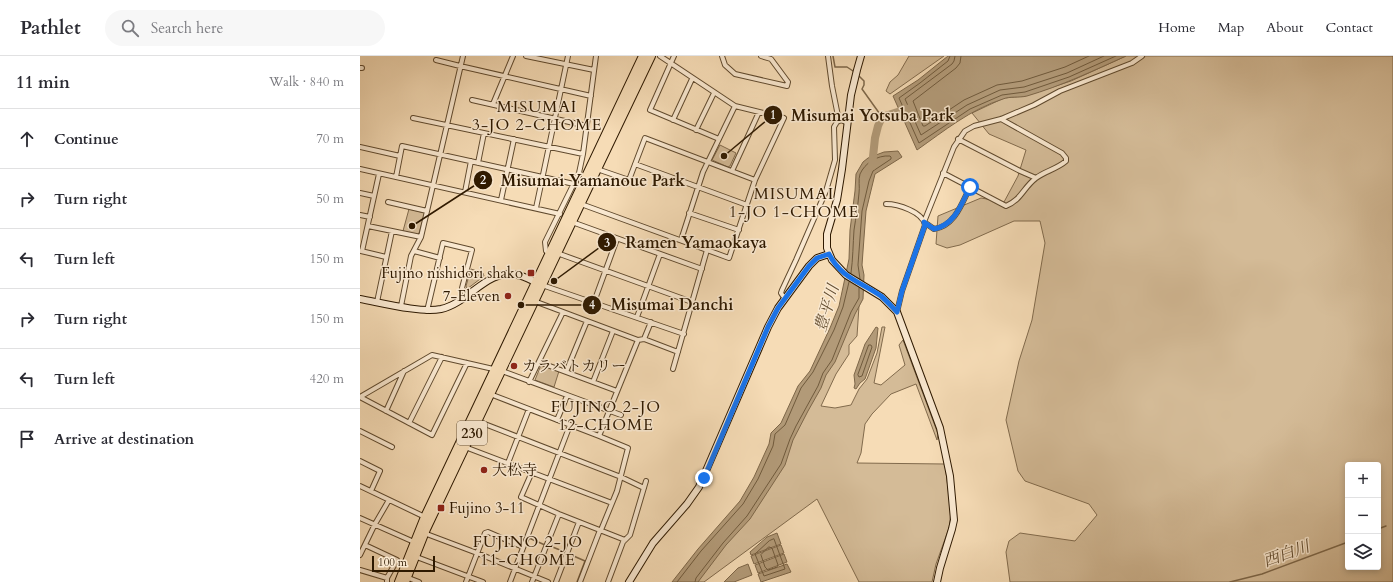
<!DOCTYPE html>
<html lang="en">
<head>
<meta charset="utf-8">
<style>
  :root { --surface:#fff; --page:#f7f7f7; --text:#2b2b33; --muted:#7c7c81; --line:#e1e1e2 }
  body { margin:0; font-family:Cardo,"Noto Serif JP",serif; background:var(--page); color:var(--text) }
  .controls { position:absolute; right:12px; bottom:12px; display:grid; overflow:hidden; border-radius:4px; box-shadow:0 2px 6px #0003 }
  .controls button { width:36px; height:36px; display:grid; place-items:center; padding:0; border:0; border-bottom:1px solid var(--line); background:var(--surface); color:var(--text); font:20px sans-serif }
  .scale { position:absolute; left:12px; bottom:10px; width:63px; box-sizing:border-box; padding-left:4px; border:2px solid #2e1900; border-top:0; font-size:11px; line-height:14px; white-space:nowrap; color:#2e1900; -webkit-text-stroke:3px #f9e8d0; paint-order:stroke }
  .stop { position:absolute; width:12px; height:12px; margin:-9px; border:3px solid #1a73e8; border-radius:50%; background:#fff }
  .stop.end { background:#1a73e8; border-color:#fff; box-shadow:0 1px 4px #0008 }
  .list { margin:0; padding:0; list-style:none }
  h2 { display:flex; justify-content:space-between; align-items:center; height:52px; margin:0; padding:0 16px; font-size:17px }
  h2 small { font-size:13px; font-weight:400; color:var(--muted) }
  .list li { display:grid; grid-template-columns:26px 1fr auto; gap:12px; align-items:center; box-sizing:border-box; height:60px; padding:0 16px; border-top:1px solid var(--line) }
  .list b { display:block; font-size:15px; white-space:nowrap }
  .list em { font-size:13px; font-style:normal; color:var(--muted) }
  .icon { flex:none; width:22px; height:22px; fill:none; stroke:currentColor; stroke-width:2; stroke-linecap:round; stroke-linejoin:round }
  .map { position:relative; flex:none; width:1033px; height:526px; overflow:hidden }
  header { display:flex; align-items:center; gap:24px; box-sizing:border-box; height:56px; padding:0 20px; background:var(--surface); border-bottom:1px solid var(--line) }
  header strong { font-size:19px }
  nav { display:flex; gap:22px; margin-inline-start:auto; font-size:14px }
  .search { width:280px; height:36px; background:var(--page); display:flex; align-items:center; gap:10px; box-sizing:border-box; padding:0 14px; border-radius:22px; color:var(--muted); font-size:15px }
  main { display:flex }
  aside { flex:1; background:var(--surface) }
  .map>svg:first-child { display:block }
  .green { fill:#d4bb97; stroke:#816a4c; fill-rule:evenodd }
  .water { fill:#b29a78; stroke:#7d6648 }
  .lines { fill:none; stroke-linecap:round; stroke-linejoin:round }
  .shore { stroke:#705a3c; stroke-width:1 }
  .stream { stroke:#7d6648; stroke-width:1.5 }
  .river { stroke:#b29a78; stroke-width:8 }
  .street-casing { stroke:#604a2e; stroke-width:6 }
  .secondary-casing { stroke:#2e1900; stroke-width:8 }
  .highway-casing { stroke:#2e1900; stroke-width:10 }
  .street { stroke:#f9e8d0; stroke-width:4 }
  .secondary { stroke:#f9e8d0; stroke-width:6 }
  .highway { stroke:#f6dcb6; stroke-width:8 }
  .route { stroke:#1a73e8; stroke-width:5 }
  .poi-dot { fill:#8f2418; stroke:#f9e8d0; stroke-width:1.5 }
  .labels { text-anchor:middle; stroke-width:3; stroke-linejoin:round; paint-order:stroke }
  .shield { fill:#f9e8d0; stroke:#6b573e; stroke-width:1 }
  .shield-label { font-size:14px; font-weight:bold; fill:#2e1900 }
  .poi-label { font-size:15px; fill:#2e1900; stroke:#f9e8d0; text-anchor:start }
  .neighbourhood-label { font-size:16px; letter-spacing:1px; fill:#2e1900; stroke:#f9e8d0 }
  .water-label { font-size:16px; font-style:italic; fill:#634d30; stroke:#f9e8d0 }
  .leader { fill:none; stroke:#2e1900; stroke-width:1.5 }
  .callout-dot { fill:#2e1900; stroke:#f9e8d0; stroke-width:1.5 }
  .mark-label { font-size:12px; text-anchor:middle; font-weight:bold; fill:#fff }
  .callout-label { font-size:16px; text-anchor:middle; font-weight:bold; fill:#2e1900; stroke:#f9e8d0; stroke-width:3; stroke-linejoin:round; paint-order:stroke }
</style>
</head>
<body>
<header>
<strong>Pathlet</strong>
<div class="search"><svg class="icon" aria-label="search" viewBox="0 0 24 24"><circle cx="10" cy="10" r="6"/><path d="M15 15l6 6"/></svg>Search here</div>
<nav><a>Home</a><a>Map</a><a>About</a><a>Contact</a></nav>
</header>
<main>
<aside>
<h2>11 min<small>Walk · 840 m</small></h2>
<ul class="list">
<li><svg class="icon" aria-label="ahead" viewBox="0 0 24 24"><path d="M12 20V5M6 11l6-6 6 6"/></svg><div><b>Continue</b></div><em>70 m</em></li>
<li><svg class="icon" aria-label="right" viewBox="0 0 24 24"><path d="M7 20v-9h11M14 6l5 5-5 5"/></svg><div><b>Turn right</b></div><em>50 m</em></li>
<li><svg class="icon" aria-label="left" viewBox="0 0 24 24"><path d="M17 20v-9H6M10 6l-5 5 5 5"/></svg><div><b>Turn left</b></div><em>150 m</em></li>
<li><svg class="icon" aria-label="right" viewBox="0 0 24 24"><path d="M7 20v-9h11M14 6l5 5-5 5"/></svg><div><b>Turn right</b></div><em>150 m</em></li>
<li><svg class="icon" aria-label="left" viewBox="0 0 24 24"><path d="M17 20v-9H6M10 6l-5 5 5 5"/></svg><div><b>Turn left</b></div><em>420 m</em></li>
<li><svg class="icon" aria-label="arrive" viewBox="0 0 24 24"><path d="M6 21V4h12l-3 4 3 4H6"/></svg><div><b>Arrive at destination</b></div></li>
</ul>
</aside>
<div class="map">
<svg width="1033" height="526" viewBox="0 0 1033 526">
  <rect width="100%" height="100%" fill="#f6dcb6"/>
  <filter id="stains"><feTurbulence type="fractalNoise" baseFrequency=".005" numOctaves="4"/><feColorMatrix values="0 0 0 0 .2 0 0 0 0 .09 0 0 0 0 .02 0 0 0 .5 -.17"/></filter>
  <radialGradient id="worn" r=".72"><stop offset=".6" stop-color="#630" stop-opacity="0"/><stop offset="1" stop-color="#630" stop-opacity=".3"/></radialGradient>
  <path class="green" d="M549 0H584L530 38 526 35 530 26 538 19Z
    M766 0H1033V526H650L646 496 649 485 660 477 715 485 737 459 729 448 665 425 658 415 646 364 659 305 672 264 685 187 680 165H654L600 189 587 192 576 188 578 160 621 142 644 146 658 120 666 94 629 78 612 57 644 42 665 40 711 25ZM988 409H1018V511H988Z
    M360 89 376 97 370 110 368 111 352 104Z
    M49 153 65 157 59 177 58 179 43 175Z
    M111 213 123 217 124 220 107 233 106 230Z
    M500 235 497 280 489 289V298L476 318 461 350 475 352 491 349 499 333 507 323 517 297 522 271H525L514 327 521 329 545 309 539 289 543 284 578 378 577 384 556 328 531 338 512 358 505 368 501 397 497 407 585 408 591 456 589 472 576 508 572 526H499L457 443 344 526H336Z
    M181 309 199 315 194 331 175 324Z"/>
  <path class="water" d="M588 0H766C733 15 701 30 667 40 659 42 650 40 643 43 611 53 584 75 557 94L533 40 558 24Z
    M538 95 542 101 515 118 506 155 502 209 504 219 503 243 495 258 475 306 466 319 461 332 448 355 433 384 425 409 390 463 366 489 338 526H312L338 493 380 445 394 421 409 388 411 377 421 367 438 330 450 315 470 272 479 250 489 203 490 174 495 135 496 118 503 106 508 102 524 96Z
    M516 271 518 272 516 292 505 323 500 327 496 333 494 332 495 328 494 319 505 288Z
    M417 477 421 488 391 499 390 496 407 481Z
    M421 489 424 497 394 508 391 500Z
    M424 498 427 506 398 517 395 509Z
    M388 508 392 519 374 526H364L378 512Z
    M427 508 431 516 401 526 398 518Z"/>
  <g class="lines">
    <path class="shore" d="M590 0 588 5 560 27 539 42 559 87 610 53 642 39 665 36 709 21 756 0
      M595 0 594 5 592 8 545 43 561 79 607 49 640 34 664 31 707 17 744 0
      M601 0 600 7 596 12 553 45 563 70H565L604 44 637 29 662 25 705 11 729 0
      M491 217C493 203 493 188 494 174 496 161 498 149 499 137 500 131 498 124 500 118 505 107 517 99 530 100L531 101V103L513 115 509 125 502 155 498 209 500 223
      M509 289H511L512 291 502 320 499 321 498 319Z
      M414 483 425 513 404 520 395 498 409 485Z
      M409 491 412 492 418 509 417 511 408 514 405 511 401 499Z
      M317 526 341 495 383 448 398 423 413 390 415 378 425 369 441 332 453 316 474 274 483 251 489 226
      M335 526 336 522 363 487 387 460 421 408 430 383 436 370 458 330 463 317 472 304 491 256 499 242V232"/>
    <path class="stream" d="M473 0 475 11H487L493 15
      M499 20 504 25V29L502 33 522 61
      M1018 473 1026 470
      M169 482 185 489
      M190 490 205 496
      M209 498 225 505 217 526
      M870 526 902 518 988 486"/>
    <path class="river" d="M512 110 515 82 518 70 522 61 550 52"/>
    <g class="street-casing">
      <path id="street" d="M166 0 234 14
        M314 0 290 54 359 83
        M362 0 365 9 375 18 427 30 428 26 411 3 401 0
        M468 0 472 30 478 60 481 64 488 67
        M76 4 100 10 231 40
        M0 12H2
        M112 44 227 70
        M133 48 153 0
        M53 62 223 98 219 117 185 186 186 195 190 198
        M313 64 332 23
        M336 74 354 37
        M598 83 660 115 676 122
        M0 91 40 100
        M223 98 236 0
        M118 107 124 77
        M275 108 387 149
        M0 113 200 158
        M237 113 269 124 285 82 395 124
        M372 115 399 56
        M583 117 646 150C662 143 663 132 676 122 685 115 697 113 706 105V102L702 97 641 63
        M36 121 42 90 214 128
        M610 131C602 147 595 170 574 173L564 166 594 91 605 75 614 70 641 63 674 49 700 35 772 7 782 0
        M105 136 111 105
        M0 137 14 140
        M141 144 154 83
        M28 146 67 155
        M221 148 369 202 395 124 424 62 375 50 300 0
        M526 148C538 148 563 156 565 169L542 235 537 256
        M176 152 208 0
        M329 157 379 174
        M0 159 10 161
        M212 166 342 213
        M8 170 61 181
        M321 184 343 116 375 50
        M1 195 26 201
        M2 195 19 118
        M54 195 80 202
        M197 197 332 246
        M182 229 324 278
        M425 243 421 237 422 234 436 204 466 135 475 104 474 71 477 66 481 64
        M17 246 32 175
        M234 246 257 183
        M41 250 51 200 61 181 103 0
        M67 255 83 187 112 194 102 232 107 240
        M277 261 300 198
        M284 283 291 266
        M278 284 284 283 318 296
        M179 306 257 335
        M313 313 347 194
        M206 316 227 265
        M169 326 203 256
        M233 326 253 275
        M130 338 239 380 278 284 174 245
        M0 341 72 299 142 315 261 359
        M0 341 72 379 107 307
        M26 355 44 315
        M197 364 207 340
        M117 365 261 421 284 432
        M49 367 82 301
        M0 375 32 391
        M239 380 268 392 257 435 241 474
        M105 391 252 447
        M0 405 20 415 11 435
        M148 407 169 353
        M172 416 161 441 199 458 265 484
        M0 430 65 461
        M0 462 54 486
        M64 477 117 497 188 526
        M5 489 37 504 27 522V526
        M0 499 15 468 29 444
        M54 500 123 526
        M0 514 27 522
        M46 521 59 526
        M106 526 125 477 128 476 163 491
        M150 526 210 369
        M172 526 199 458
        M196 526 219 466
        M220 526 240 474
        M248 526 263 486 270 479 286 425"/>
    </g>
    <g class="secondary-casing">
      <path id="secondary" d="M501 0 497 14 491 39 482 113 477 144 467 178V192L472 204 486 219 522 241 537 256 580 372 590 420 594 464 592 473 580 512 577 526
        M0 243C22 247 60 257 81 253 109 247 127 212 157 219 165 220 172 225 180 228
        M269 526 293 487 327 448 339 431 408 271 418 252 449 210 457 202 469 198"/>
    </g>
    <g class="highway-casing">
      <path id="highway" d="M39 526 65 461 283 0
        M45 526 66 473 237 113 291 0"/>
    </g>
    <use href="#street" class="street"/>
    <use href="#secondary" class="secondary"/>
    <use href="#highway" class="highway"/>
  </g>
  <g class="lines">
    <path class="route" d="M344 422 408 271 418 252 449 210 457 202 469 198C481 222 501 226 521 240 527 245 532 251 537 256L542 235 565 169 564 166 574 173C595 169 602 147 610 131"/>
  </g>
  <g class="poi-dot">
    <rect x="167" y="213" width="8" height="8" rx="2"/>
    <circle cx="148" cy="240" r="4"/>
    <circle cx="154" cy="310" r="4"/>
    <circle cx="124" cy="414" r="4"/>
    <rect x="77" y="448" width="8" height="8" rx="2"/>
  </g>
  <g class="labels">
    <rect class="shield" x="97" y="365" width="30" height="24" rx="3"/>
    <g class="shield-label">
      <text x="112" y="382">230</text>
    </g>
    <g class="poi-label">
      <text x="163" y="222" text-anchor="end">Fujino nishidori shako</text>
      <text x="140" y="245" text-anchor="end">7-Eleven</text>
      <text x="162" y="315">カラバトカリー</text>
      <text x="132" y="419">大松寺</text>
      <text x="89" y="457">Fujino 3-11</text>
    </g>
    <g class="neighbourhood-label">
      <text x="177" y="56">MISUMAI<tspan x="177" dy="18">3-JO 2-CHOME</tspan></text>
      <text x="434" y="143">MISUMAI<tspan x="434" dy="18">1-JO 1-CHOME</tspan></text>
      <text x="246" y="356">FUJINO 2-JO<tspan x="246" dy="18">12-CHOME</tspan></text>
      <text x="168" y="491">FUJINO 2-JO<tspan x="168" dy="18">11-CHOME</tspan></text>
    </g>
    <g class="water-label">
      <text transform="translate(466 252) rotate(-73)" y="6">豊平川</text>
      <text transform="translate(926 497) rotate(-20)" y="6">西白川</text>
    </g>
  </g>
  <path class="leader" d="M364 100L413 59M52 170L123 124M194 225L247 186M161 249L232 249"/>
  <g class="callout-dot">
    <circle cx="364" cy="100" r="4"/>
    <circle cx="52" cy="170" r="4"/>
    <circle cx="194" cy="225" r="4"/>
    <circle cx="161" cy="249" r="4"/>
    <circle cx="413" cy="59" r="10"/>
    <circle cx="123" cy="124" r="10"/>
    <circle cx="247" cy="186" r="10"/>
    <circle cx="232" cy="249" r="10"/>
  </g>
  <g class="mark-label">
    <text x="413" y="63">1</text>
    <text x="123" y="128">2</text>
    <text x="247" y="191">3</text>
    <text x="232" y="253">4</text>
  </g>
  <g class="callout-label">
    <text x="513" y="65">Misumai Yotsuba Park</text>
    <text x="233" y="130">Misumai Yamanoue Park</text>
    <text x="336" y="192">Ramen Yamaokaya</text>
    <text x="312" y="254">Misumai Danchi</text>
  </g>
  <rect width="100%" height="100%" filter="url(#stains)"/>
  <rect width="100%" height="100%" fill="url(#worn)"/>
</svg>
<div class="controls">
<button>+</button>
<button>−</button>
<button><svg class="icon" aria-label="layers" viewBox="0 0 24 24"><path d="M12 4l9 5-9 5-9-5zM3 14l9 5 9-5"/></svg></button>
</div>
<div class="scale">100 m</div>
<div class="stop" style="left:610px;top:131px"></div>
<div class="stop end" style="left:344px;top:422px"></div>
</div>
</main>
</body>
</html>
